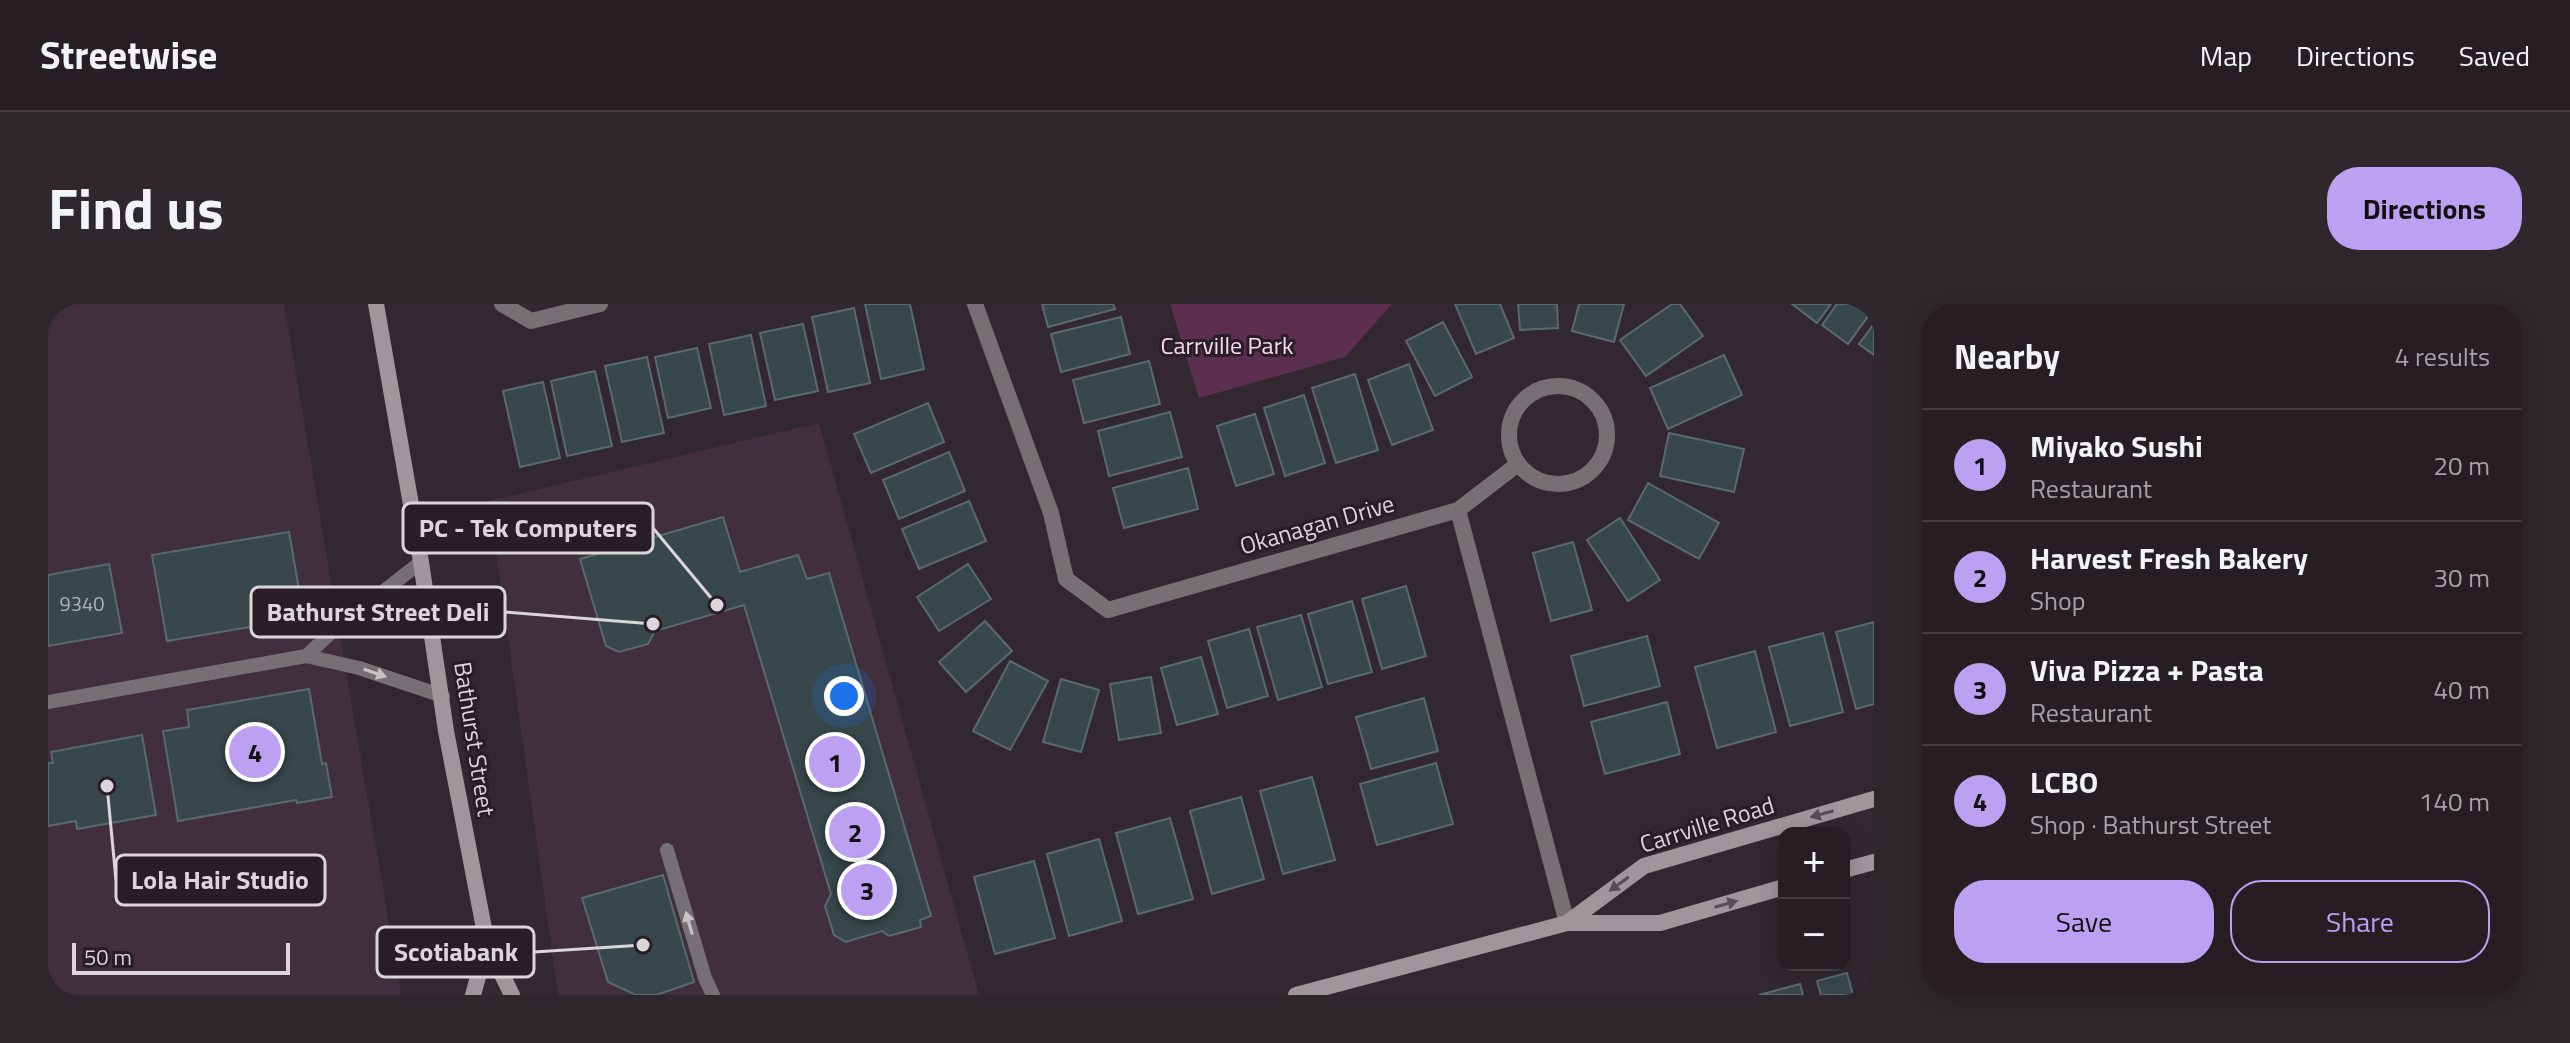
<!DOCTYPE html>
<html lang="en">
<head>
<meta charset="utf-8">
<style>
  :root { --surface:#261e23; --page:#2e272b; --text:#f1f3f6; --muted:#a4a2a6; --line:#423c41; --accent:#bca0f2 }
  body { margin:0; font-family:"Titillium Web",sans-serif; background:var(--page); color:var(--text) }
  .controls { position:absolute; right:24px; bottom:24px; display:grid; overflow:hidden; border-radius:16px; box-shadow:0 4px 20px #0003 }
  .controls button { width:72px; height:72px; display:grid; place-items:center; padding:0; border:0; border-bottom:2px solid var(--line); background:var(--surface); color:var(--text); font:40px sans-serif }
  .scale { position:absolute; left:24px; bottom:20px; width:218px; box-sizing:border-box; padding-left:8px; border:4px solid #dcd5da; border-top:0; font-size:22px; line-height:28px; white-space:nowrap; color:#dcd5da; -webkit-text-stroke:6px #291e25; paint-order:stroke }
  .you { position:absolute; left:796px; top:392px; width:28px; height:28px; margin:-20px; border:6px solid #fff; border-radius:50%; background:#1a73e8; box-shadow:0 0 0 12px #1a73e833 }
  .badge { display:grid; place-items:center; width:52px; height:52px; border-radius:50%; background:var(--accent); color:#111; font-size:26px; font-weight:700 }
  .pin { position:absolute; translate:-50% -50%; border:4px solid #fff; box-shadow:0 2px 8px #0006 }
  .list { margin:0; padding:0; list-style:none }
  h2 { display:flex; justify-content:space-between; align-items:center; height:104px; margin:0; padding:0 32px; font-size:34px }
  h2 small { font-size:26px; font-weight:400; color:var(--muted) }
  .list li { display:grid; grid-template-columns:52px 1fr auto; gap:24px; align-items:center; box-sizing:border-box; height:112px; padding:0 32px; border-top:2px solid var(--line) }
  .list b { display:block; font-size:30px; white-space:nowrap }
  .list p { margin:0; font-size:26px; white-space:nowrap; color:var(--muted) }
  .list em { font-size:26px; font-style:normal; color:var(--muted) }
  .actions { display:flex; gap:16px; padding:24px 32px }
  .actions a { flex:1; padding:18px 0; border:2px solid var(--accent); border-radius:32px; text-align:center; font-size:28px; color:var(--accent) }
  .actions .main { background:var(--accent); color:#111 }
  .map { position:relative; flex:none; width:1826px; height:691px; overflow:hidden; border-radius:32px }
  header { display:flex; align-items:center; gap:48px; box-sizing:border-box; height:112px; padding:0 40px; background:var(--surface); border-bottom:2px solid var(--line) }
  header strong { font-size:38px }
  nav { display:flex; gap:44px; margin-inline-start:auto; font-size:28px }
  .intro { display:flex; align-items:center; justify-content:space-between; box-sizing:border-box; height:192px; padding:0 48px }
  h1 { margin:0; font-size:56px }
  .button { padding:20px 36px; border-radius:32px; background:var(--accent); color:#111; font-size:28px; font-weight:700 }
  main { display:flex; gap:48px; padding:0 48px }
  aside { flex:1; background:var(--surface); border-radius:32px; box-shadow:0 4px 20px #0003 }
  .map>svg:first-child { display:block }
  .built { fill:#41303b }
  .green { fill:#5c2e4f }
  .building { fill:#37474a; stroke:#596a6c; stroke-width:2 }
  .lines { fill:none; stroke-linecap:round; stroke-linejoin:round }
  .service { stroke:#767074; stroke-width:14 }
  .minor { stroke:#767074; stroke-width:16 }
  .secondary { stroke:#9f969c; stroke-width:16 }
  .oneway { fill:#c8c1c6 }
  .oneway2 { fill:#584e55 }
  .labels { text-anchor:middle; stroke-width:6; stroke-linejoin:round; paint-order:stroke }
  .number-label { font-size:20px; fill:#b3b2b6 }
  .park-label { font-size:24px; fill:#fbd9ef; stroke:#291e25 }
  .street-label { font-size:24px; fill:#dcd5da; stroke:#291e25 }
  .leader { fill:none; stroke:#dcd5da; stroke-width:3 }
  .callout-dot { fill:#dcd5da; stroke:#291e25; stroke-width:3 }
  .callout { fill:#291e25; stroke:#dcd5da; stroke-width:3 }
  .callout-label { font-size:26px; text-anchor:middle; font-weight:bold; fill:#dcd5da }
</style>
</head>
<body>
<header>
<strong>Streetwise</strong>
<nav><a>Map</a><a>Directions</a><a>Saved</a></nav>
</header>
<div class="intro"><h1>Find us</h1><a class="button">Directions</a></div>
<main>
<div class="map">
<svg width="1826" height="691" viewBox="0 0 1826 691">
  <rect width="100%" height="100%" fill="#33282f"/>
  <path class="built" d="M0 0H236L353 691H0Z
    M771 119 931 691H510L441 197Z"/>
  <path class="green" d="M1122 0H1344L1297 53 1151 94Z"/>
  <path class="building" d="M817 0H862L876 65 833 75Z
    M994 0H1065L1067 5 1000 23Z
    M1407 0H1452L1466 34 1428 50Z
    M1470 0H1509L1510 24 1472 26Z
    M1531 0H1576L1566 38 1524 27Z
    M1624 0H1632L1655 32 1598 72 1572 36Z
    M1744 0H1783L1769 19Z
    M1789 0H1826V4L1800 40 1774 21Z
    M806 4 822 79 780 88 764 13Z
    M1073 13 1082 50 1013 68 1003 30Z
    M1395 18 1424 73 1387 92 1358 37Z
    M755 20 770 87 727 96 712 29Z
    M1826 20V51L1811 40Z
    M703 31 718 102 676 111 661 40Z
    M649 44 663 104 620 114 607 53Z
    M1676 51 1694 91 1620 125 1602 84Z
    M599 53 616 129 574 138 557 62Z
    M1101 57 1112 100 1036 119 1025 76Z
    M1361 60 1385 126 1344 141 1320 76Z
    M547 67 564 142 519 152 503 77Z
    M1307 70 1330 146 1288 159 1264 84Z
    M495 78 512 154 472 163 455 87Z
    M1256 91 1277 159 1237 172 1216 104Z
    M880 99 896 138 823 169 806 130Z
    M1122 108 1134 153 1061 172 1050 127Z
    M1207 110 1226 170 1188 182 1169 122Z
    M1621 129 1696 145 1686 188 1612 172Z
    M901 148 917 187 851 215 835 176Z
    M1140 164 1150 205 1076 224 1065 184Z
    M1600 179 1671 219 1651 255 1580 216Z
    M921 197 938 237 871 265 854 225Z
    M675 213 692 268 750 251 759 275 781 269 883 612 872 616 873 623 841 632 834 627 798 638 786 631 777 602 783 590 696 301 607 327 600 340 571 348 558 342 532 255Z
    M1572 214 1612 276 1580 297 1539 236Z
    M241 228 256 314 119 337 104 251Z
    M1525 238 1544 306 1503 317 1485 249Z
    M61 260 74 329 0 342V271Z
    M920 260 943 295 891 327 869 293Z
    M1358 282 1378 352 1334 365 1314 295Z
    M1304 297 1324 368 1280 380 1260 310Z
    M1253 311 1274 383 1230 396 1209 323Z
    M937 317 964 347 918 388 891 358Z
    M1826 318V400L1808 405 1788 328Z
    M1201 325 1220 392 1179 404 1160 337Z
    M1775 329 1795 408 1742 422 1721 343Z
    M1599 332 1612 382 1536 402 1523 352Z
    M1707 347 1728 428 1669 444 1647 363Z
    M1153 353 1170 410 1129 421 1113 364Z
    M962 357 1000 377 962 446 925 427Z
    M1103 373 1113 429 1071 436 1062 380Z
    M1013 375 1051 386 1033 448 995 438Z
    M261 385 274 460 278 459 284 493 249 499 248 496 130 517 115 427 141 423 139 406Z
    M1376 394 1390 447 1323 465 1308 413Z
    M1619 398 1632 450 1557 470 1543 418Z
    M94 431 108 511 29 525 28 517 0 522V459H5L3 448Z
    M1388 459 1405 520 1329 541 1312 480Z
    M1264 473 1287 556 1235 570 1212 487Z
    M1193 493 1216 575 1164 590 1142 507Z
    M1122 514 1145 595 1090 610 1068 529Z
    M1051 535 1074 617 1021 632 999 550Z
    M986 557 1007 634 947 650 926 573Z
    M615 571 646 678 608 691H588L560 678 534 594Z
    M1799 669 1805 691H1773L1769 677Z
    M1752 680 1755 691H1711Z"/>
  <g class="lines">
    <path class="service" d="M258 352 287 325 373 258
      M0 398 258 352 311 364 395 392
      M619 546 657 674 665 691"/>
    <path class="minor" d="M454 0 483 17 552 0
      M927 0 1003 209 1018 275 1060 306 1410 206 1470 160
      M1461 131a49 49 0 1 1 98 0a49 49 0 1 1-98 0Z
      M1410 206 1519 619"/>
    <path class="secondary" d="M328 0 373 258 398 427 439 640 464 691
      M1796 566 1826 558
      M1519 619 1596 562 1826 495
      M425 691 439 640
      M1248 691 1519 619H1612L1736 583"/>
  </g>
  <defs><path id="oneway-solid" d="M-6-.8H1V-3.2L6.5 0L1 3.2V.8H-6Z" transform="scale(2)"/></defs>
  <g class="oneway">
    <use href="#oneway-solid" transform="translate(327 369) rotate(19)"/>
    <use href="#oneway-solid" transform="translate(641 619) rotate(-106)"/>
  </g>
  <g class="oneway2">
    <use href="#oneway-solid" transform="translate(1774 510) rotate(164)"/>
    <use href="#oneway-solid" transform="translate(1571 580) rotate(144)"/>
    <use href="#oneway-solid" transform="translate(1678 600) rotate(-16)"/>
  </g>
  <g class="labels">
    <g class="number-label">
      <text x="34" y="307">9340</text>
    </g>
    <g class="park-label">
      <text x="1179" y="50">Carrville Park</text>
    </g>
    <g class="street-label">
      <text transform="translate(1269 221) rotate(-16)" y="8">Okanagan Drive</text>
      <text transform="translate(426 435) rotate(81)" y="8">Bathurst Street</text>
      <text transform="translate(1659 521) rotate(-17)" y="8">Carrville Road</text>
    </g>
  </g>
  <path class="leader" d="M669 301L605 224M605 320L457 308M59 482L68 576M595 641L486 648"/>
  <g class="callout-dot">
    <circle cx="669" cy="301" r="8"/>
    <circle cx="605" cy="320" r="8"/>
    <circle cx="59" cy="482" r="8"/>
    <circle cx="595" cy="641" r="8"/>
  </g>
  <g class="callout">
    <rect x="355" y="199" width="250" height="50" rx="8"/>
    <rect x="203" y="283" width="254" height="50" rx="8"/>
    <rect x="68" y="551" width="209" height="50" rx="8"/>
    <rect x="329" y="623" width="157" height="50" rx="8"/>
  </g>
  <g class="callout-label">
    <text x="480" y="233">PC - Tek Computers</text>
    <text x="330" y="317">Bathurst Street Deli</text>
    <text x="172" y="585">Lola Hair Studio</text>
    <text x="408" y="657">Scotiabank</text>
  </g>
</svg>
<div class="controls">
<button>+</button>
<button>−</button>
</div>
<div class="scale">50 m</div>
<div class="you"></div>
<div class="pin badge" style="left:787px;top:458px">1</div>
<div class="pin badge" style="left:807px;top:528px">2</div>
<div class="pin badge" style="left:819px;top:586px">3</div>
<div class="pin badge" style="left:207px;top:448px">4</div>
</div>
<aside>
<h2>Nearby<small>4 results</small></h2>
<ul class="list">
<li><span class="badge">1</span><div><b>Miyako Sushi</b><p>Restaurant</p></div><em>20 m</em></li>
<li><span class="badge">2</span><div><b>Harvest Fresh Bakery</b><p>Shop</p></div><em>30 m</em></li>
<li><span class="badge">3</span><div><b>Viva Pizza + Pasta</b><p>Restaurant</p></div><em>40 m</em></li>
<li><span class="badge">4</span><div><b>LCBO</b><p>Shop · Bathurst Street</p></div><em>140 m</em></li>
</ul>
<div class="actions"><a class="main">Save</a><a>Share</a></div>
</aside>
</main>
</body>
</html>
